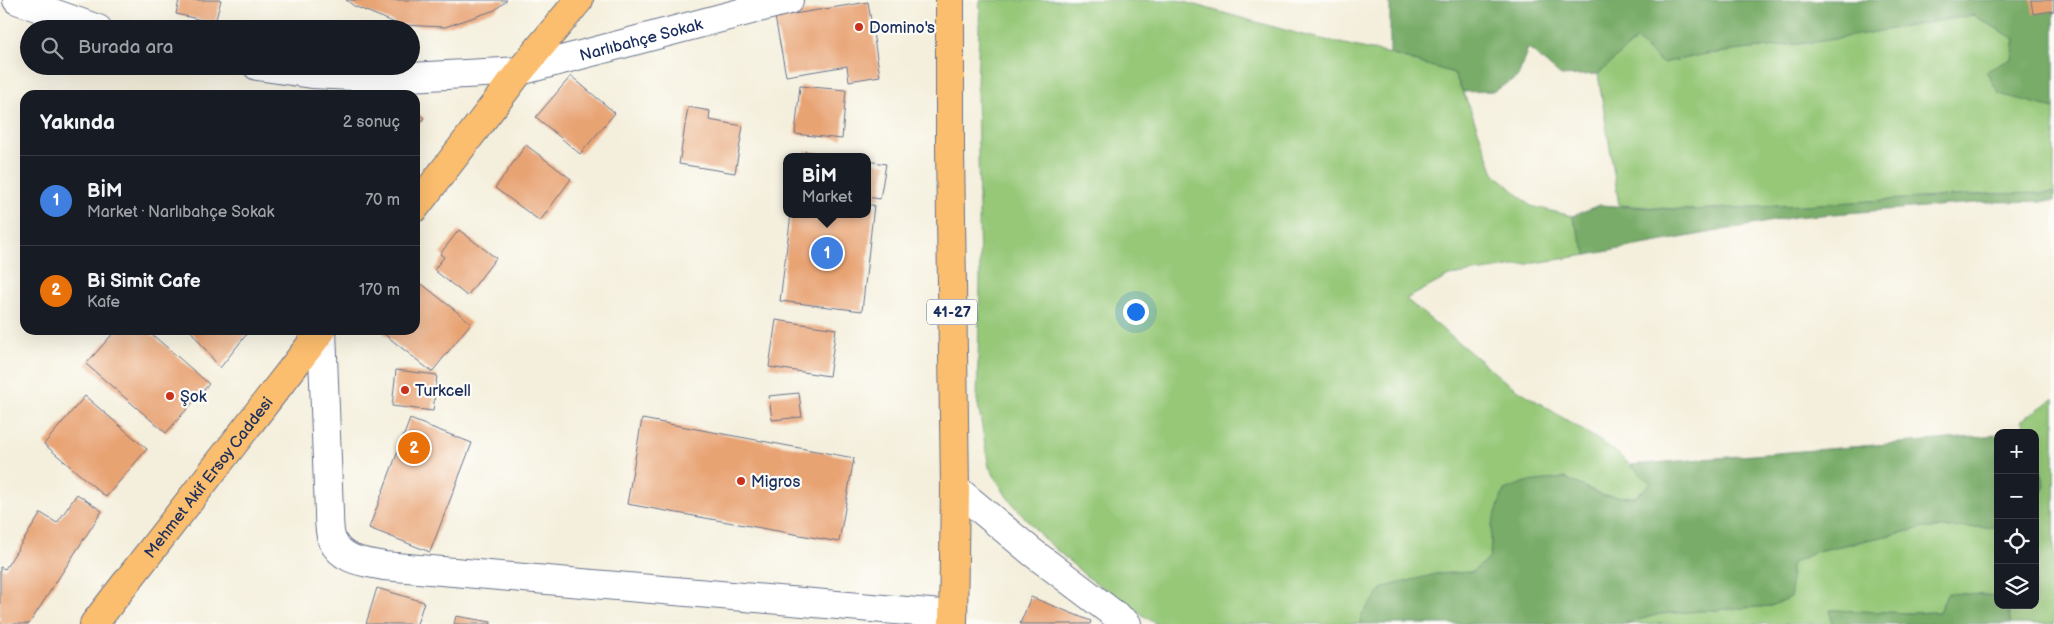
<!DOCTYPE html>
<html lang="tr">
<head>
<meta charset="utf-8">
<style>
  :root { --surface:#171b24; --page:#20242c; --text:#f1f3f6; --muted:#9ea1a6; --line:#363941; --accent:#c8321e }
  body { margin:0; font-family:"Balsamiq Sans",sans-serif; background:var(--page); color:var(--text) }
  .controls { position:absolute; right:15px; bottom:15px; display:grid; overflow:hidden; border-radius:10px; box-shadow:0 5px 20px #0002 }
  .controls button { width:45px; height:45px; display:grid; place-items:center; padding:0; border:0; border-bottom:1px solid var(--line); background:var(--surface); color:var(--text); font:25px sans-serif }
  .you { position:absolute; left:1135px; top:311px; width:18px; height:18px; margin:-12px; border:4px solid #fff; border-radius:50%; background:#1a73e8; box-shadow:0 0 0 8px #1a73e833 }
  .badge { display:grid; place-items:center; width:32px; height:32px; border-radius:50%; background:var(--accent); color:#fff; font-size:16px; font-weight:700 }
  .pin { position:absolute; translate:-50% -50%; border:2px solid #fff; box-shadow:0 1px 5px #0006 }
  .popup { position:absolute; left:783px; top:153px; width:88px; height:65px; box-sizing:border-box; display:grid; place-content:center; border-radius:10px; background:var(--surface); filter:drop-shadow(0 1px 4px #0005); font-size:16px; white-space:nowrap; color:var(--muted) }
  .popup b { font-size:19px; color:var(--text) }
  .popup::after { content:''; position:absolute; left:50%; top:100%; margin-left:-10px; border:10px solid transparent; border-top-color:var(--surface) }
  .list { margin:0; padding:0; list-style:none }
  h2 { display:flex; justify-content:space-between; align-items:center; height:65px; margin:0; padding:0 20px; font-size:21px }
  h2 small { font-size:16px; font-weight:400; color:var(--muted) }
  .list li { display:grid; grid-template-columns:32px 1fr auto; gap:15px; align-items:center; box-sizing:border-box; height:90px; padding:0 20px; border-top:1px solid var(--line) }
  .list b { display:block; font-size:19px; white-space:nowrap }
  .list p { margin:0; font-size:16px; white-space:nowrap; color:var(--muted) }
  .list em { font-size:16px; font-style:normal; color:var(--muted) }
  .icon { flex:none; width:28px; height:28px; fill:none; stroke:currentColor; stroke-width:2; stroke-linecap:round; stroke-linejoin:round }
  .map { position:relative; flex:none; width:2054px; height:624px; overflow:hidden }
  .search { position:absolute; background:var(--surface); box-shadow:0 5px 20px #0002; left:20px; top:20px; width:400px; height:55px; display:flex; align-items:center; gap:12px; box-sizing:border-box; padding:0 18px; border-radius:28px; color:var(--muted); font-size:19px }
  .panel { position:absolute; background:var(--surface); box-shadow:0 5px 20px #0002; left:20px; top:90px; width:400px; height:245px; border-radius:15px }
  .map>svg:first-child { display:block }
  .green { fill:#96c878; stroke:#587c6b }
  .forest { fill:#78ac68; stroke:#4a6e63 }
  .building { fill:#e8a373 }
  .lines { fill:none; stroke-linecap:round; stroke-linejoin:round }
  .street-casing { stroke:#67728a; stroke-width:30 }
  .primary-casing { stroke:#67728a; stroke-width:30 }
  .street { stroke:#fff; stroke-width:28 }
  .primary { stroke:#fbbd6e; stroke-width:28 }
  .poi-dot { fill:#c8321e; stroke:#fdfcf7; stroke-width:2 }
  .labels { text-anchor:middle; stroke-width:4.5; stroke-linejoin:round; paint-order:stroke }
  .shield { fill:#fdfcf7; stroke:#5f6c8c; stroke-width:1 }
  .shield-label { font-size:15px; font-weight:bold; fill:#1b2f5e }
  .poi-label { font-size:16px; fill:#1b2f5e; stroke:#fdfcf7; text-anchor:start }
  .street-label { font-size:16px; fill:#1b2f5e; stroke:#fdfcf7 }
</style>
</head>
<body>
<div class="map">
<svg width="2054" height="624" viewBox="0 0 2054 624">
  <rect width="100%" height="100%" fill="#fdfcf7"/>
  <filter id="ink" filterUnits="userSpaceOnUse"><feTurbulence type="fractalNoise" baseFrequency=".02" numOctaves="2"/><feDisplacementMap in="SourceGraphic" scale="10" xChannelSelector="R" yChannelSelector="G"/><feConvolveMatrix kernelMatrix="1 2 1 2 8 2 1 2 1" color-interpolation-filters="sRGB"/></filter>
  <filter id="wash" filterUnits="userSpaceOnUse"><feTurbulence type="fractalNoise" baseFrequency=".0096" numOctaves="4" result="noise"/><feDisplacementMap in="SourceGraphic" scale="20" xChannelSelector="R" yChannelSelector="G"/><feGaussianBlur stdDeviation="1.12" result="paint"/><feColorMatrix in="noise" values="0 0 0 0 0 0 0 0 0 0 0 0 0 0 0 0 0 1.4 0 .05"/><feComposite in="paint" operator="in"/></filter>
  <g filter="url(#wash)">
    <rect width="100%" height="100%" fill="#f4efdc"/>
    <path class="green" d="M980 0H1177L1303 35 1390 54 1454 73 1469 106 1494 173 1531 206 1572 216 1587 255 1449 276 1406 299 1506 382 1611 448 1651 483 1635 497 1604 496 1565 478 1492 524 1490 558 1472 572 1436 574 1362 614 1361 624H1156L1086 576 1043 538 1007 497 989 467 977 399 980 281 977 84Z
      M1973 15 2015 39 2012 59 2040 103 2054 108V193L1989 194 1803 205 1688 210 1619 205 1598 74 1636 40 1662 63 1706 54 1822 41Z
      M2054 398V624H2011L2007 605H2035V503L2045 486 2035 449V433H2028L2021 421Z
      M1998 527V596L1948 593 1939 612 1909 613 1830 610 1832 624H1623L1660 614 1771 606 1790 597 1791 564 1817 551 1922 528Z"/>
    <path class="forest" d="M1390 0H2054V108L1999 94 1986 71 2012 59 2015 39 1973 15 1822 41 1706 54 1662 63 1636 40 1598 74 1561 76 1528 48 1518 77 1494 91 1463 92 1454 73 1390 54Z
      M2054 193V201L1988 202 1795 217 1587 255 1572 216 1600 205 1688 210 1803 205 1989 194Z
      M1998 435V527L1922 528 1817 551 1791 564V597L1771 606 1660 614 1623 624H1361L1362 614 1384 587 1436 574 1472 572 1490 558 1492 524 1504 490 1526 482 1565 478 1604 496 1635 497 1651 483 1630 465Z
      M2035 449 2045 486 2035 503Z
      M1948 593 1998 596V605H2007L2011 624H1832L1830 610 1909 613 1939 612Z"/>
    <g id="blocks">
      <path class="building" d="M179 0H221L215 23 176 14Z
        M346 0H507L495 10 445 27 400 25 354 6Z
        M2031 0H2054V11L2033 14Z
        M868 2 880 76 849 81 847 66 786 76 775 17Z
        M571 76 615 113 580 154 536 117Z
        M800 86 846 90 842 139 795 134Z
        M688 107 710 111 709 120 743 126 735 173 679 164Z
        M415 111 424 118 415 130Z
        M526 145 571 179 540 221 495 188Z
        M805 151 836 156V157H805Z
        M867 161 886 164 880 199 867 197Z
        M867 205H874L862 311 780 301 791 214H867Z
        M459 230 496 258 467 296 434 270 444 257 440 254Z
        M422 284 471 323 432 372 383 333 385 330H415V293Z
        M776 320 836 329 829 376 769 367Z
        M116 330H147L209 384 166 433 86 364Z
        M190 330H250L220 368Z
        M396 370 437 375 433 411 392 406Z
        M799 393 802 417 772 420 769 396Z
        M85 396 147 449 106 497 44 444Z
        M410 419 472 443 430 552 369 528Z
        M642 419 854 458 839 542 627 504Z
        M77 494 102 511 29 624H0V567L5 569 41 513 57 523Z
        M377 588 424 602 417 624H366Z
        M1031 597 1091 621 1090 624H1020Z
        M456 616 491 622V624H454Z"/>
    </g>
  </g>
  <g filter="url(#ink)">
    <use href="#blocks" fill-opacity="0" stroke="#67728a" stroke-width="1"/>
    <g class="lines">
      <g class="street-casing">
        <g id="street">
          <path d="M17 0 98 29"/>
          <path id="s1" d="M257 66 312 74 391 78 520 71 789 0"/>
          <path d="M322 330 329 512C329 520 329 532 332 540 342 561 364 562 384 566L953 615"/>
          <path d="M955 488 1032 552 1127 624"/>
        </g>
      </g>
      <g class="primary-casing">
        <g id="primary">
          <path d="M950 0V150L955 488 953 624"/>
          <path d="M415 208 520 71 579 0"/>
          <path id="s2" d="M94 624 322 330"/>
        </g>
      </g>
      <use href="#street" class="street"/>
      <use href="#primary" class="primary"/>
    </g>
  </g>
  <g class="poi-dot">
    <circle cx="859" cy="27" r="5"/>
    <circle cx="405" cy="390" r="5"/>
    <circle cx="170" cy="396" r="5"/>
    <circle cx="741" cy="481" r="5"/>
  </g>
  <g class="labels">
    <rect class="shield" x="927" y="299.5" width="50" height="25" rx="4"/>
    <g class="shield-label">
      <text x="952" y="317">41-27</text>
    </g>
    <g class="poi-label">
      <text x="869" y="33">Domino's</text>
      <text x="415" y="396">Turkcell</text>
      <text x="180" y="402">Şok</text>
      <text x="751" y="487">Migros</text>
    </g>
    <g class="street-label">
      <text dy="6" stroke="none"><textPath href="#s1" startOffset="389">Narlıbahçe Sokak</textPath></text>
      <text dy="6" stroke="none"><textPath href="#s2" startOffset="186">Mehmet Akif Ersoy Caddesi</textPath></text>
    </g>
  </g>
</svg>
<div class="controls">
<button>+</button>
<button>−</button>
<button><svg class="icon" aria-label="locate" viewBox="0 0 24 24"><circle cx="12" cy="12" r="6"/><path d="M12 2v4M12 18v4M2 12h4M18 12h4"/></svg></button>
<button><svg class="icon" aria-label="layers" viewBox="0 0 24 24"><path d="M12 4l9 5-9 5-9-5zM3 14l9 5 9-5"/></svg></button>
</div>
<div class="you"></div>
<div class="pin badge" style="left:827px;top:253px;background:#3f7fe0">1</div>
<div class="popup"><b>BİM</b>Market</div>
<div class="pin badge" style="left:414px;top:448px;background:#e8710a">2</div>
<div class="search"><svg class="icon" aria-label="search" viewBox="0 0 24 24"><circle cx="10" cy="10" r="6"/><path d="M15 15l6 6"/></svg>Burada ara</div>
<section class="panel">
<h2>Yakında<small>2 sonuç</small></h2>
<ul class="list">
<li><span class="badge" style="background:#3f7fe0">1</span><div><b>BİM</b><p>Market · Narlıbahçe Sokak</p></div><em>70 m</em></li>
<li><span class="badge" style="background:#e8710a">2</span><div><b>Bi Simit Cafe</b><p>Kafe</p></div><em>170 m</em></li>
</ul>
</section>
</div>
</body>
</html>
